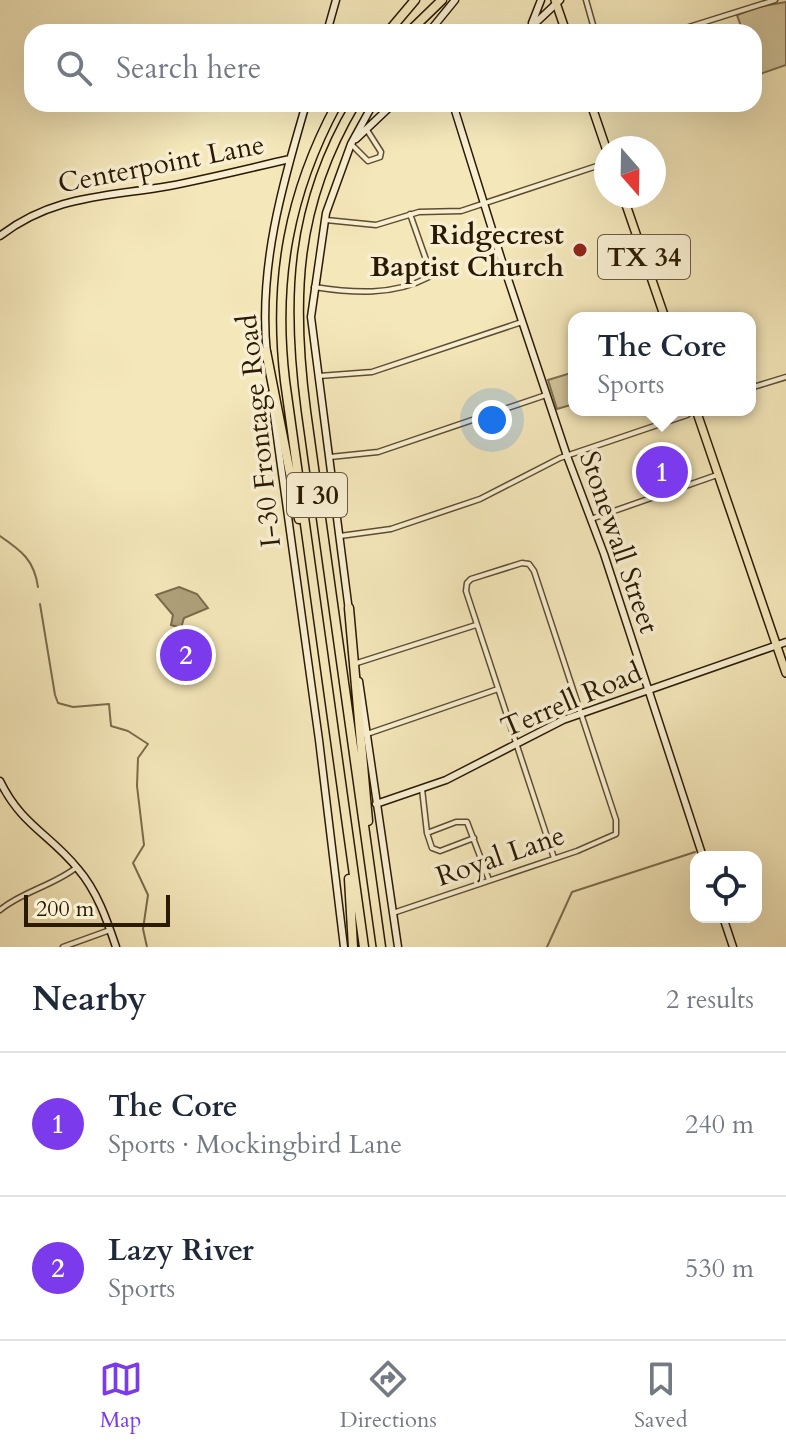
<!DOCTYPE html>
<html lang="en">
<head>
<meta charset="utf-8">
<style>
  :root { --surface:#fff; --page:#f6f6f7; --text:#1f2937; --muted:#747a83; --line:#e0e1e3; --accent:#7c3aed }
  body { margin:0; font-family:Cardo,serif; background:var(--page); color:var(--text) }
  .controls { position:absolute; right:24px; bottom:24px; display:grid; overflow:hidden; border-radius:16px; box-shadow:0 8px 32px #0002 }
  .controls button { width:72px; height:72px; display:grid; place-items:center; padding:0; border:0; border-bottom:2px solid var(--line); background:var(--surface); color:var(--text); font:40px sans-serif }
  .compass { position:absolute; left:594px; top:136px; width:72px; height:72px; border-radius:50%; background:var(--surface); box-shadow:0 8px 32px #0002; rotate:160deg }
  .scale { position:absolute; left:24px; bottom:20px; width:146px; box-sizing:border-box; padding-left:8px; border:4px solid #2b1a02; border-top:0; font-size:22px; line-height:28px; white-space:nowrap; color:#2b1a02; -webkit-text-stroke:6px #f8efd2; paint-order:stroke }
  .you { position:absolute; left:492px; top:420px; width:28px; height:28px; margin:-20px; border:6px solid #fff; border-radius:50%; background:#1a73e8; box-shadow:0 0 0 12px #1a73e833 }
  .badge { display:grid; place-items:center; width:52px; height:52px; border-radius:50%; background:var(--accent); color:#fff; font-size:26px; font-weight:700 }
  .pin { position:absolute; translate:-50% -50%; border:4px solid #fff; box-shadow:0 2px 8px #0006 }
  .popup { position:absolute; left:568px; top:312px; width:188px; height:104px; box-sizing:border-box; display:grid; place-content:center; border-radius:16px; background:var(--surface); filter:drop-shadow(0 2px 6px #0005); font-size:26px; white-space:nowrap; color:var(--muted) }
  .popup b { font-size:30px; color:var(--text) }
  .popup::after { content:''; position:absolute; left:50%; top:100%; margin-left:-16px; border:16px solid transparent; border-top-color:var(--surface) }
  .list { margin:0; padding:0; list-style:none }
  h2 { display:flex; justify-content:space-between; align-items:center; height:104px; margin:0; padding:0 32px; font-size:34px }
  h2 small { font-size:26px; font-weight:400; color:var(--muted) }
  .list li { display:grid; grid-template-columns:52px 1fr auto; gap:24px; align-items:center; box-sizing:border-box; height:144px; padding:0 32px; border-top:2px solid var(--line) }
  .list b { display:block; font-size:30px; white-space:nowrap }
  .list p { margin:0; font-size:26px; white-space:nowrap; color:var(--muted) }
  .list em { font-size:26px; font-style:normal; color:var(--muted) }
  .icon { flex:none; width:44px; height:44px; fill:none; stroke:currentColor; stroke-width:2; stroke-linecap:round; stroke-linejoin:round }
  .map { position:relative; flex:none; width:786px; height:947px; overflow:hidden }
  .search { position:absolute; background:var(--surface); box-shadow:0 8px 32px #0002; left:24px; right:24px; top:24px; height:88px; display:flex; align-items:center; gap:20px; box-sizing:border-box; padding:0 28px; border-radius:24px; color:var(--muted); font-size:30px }
  .sheet { height:392px; background:var(--surface) }
  nav { display:flex; justify-content:space-around; align-items:center; box-sizing:border-box; height:112px; border-top:2px solid var(--line); background:var(--surface); font-size:22px; color:var(--muted) }
  nav a { display:grid; justify-items:center; gap:4px }
  nav .on { color:var(--accent) }
  .map>svg:first-child { display:block }
  .green { fill:#d2c49b; stroke:#7e6f4e; stroke-width:2 }
  .water { fill:#b0a17b; stroke:#7b6b4b; stroke-width:2 }
  .lines { fill:none; stroke-linecap:round; stroke-linejoin:round }
  .stream { stroke:#7b6b4b; stroke-width:2 }
  .street-casing { stroke:#5d4d30; stroke-width:7 }
  .secondary-casing { stroke:#2b1a02; stroke-width:9 }
  .primary-casing { stroke:#2b1a02; stroke-width:10 }
  .highway-casing { stroke:#2b1a02; stroke-width:11 }
  .street { stroke:#f8efd2; stroke-width:4 }
  .secondary { stroke:#f8efd2; stroke-width:6 }
  .primary { stroke:#f4e7ba; stroke-width:7 }
  .highway { stroke:#f4e7ba; stroke-width:8 }
  .poi-dot { fill:#8f2418; stroke:#f8efd2; stroke-width:3 }
  .labels { text-anchor:middle; stroke-width:7; stroke-linejoin:round; paint-order:stroke }
  .shield { fill:#f8efd2; stroke:#685a40; stroke-width:2 }
  .shield-label { font-size:26px; font-weight:bold; fill:#2b1a02 }
  .street-label { font-size:28px; fill:#2b1a02; stroke:#f8efd2 }
  .poi-label { font-size:28px; font-weight:bold; fill:#2b1a02; stroke:#f8efd2; text-anchor:end }
</style>
</head>
<body>
<div class="map">
<svg width="786" height="947" viewBox="0 0 786 947">
  <rect width="100%" height="100%" fill="#f4e7ba"/>
  <filter id="stains"><feTurbulence type="fractalNoise" baseFrequency=".0025" numOctaves="4"/><feColorMatrix values="0 0 0 0 .2 0 0 0 0 .09 0 0 0 0 .02 0 0 0 .5 -.17"/></filter>
  <radialGradient id="worn" r=".72"><stop offset=".6" stop-color="#630" stop-opacity="0"/><stop offset="1" stop-color="#630" stop-opacity=".3"/></radialGradient>
  <path class="green" d="M786 2V65L757 75 754 65V32H743L737 15 758 7Z
    M574 372V404L557 409 548 380Z"/>
  <path class="water" d="M179 587 197 594 208 608 184 618 181 628 171 625 173 615 156 595Z"/>
  <g class="lines">
    <path class="stream" d="M0 536C22 551 34 560 38 587
      M40 604 55 695 58 703 73 707 109 704 111 726 128 731 148 744 138 758 137 786 144 845 133 863 148 895 143 929 147 947
      M547 947 572 892 695 852"/>
    <g class="street-casing">
      <path id="street" d="M586 0 595 32
        M673 32 775 0
        M351 144 368 161 380 157 381 152 367 130
        M326 220 376 225 419 212 461 211 606 163
        M314 287C353 293 393 296 429 277L430 271 410 214
        M319 376 372 372 522 322
        M750 388 786 377
        M330 457 378 452 546 395
        M591 519 717 475
        M340 536 391 529 480 499 560 458 687 415 693 410
        M357 663 476 625
        M367 734 498 689
        M422 789 427 833 432 848 440 851 474 838
        M427 833 456 822H467L489 880
        M0 910C23 891 53 886 77 867
        M393 913 577 851 616 834V820L534 571 529 564 522 563 471 579 467 583 466 591 554 858
        M63 947 110 930"/>
    </g>
    <g class="secondary-casing">
      <path id="secondary" d="M532 23 541 0
        M327 32 336 0
        M429 32 455 0
        M526 32 560 0
        M453 104 501 258 567 456 604 554 703 857
        M356 139 393 104
        M0 236C53 195 106 197 169 186 210 178 250 168 290 159
        M267 355C258 268 282 186 306 104
        M271 394 319 740 344 947
        M349 611 311 317 326 213 351 144 373 104
        M359 681 398 947
        M0 781C21 825 51 835 78 869 97 891 107 920 116 947
        M376 804 446 780 563 720 786 642
        M723 917 733 947"/>
    </g>
    <g class="primary-casing">
      <path id="primary" d="M555 0 566 32
        M529 30 554 32
        M591 104 606 148
        M623 196 665 318
        M696 410 786 673"/>
    </g>
    <g class="highway-casing">
      <path id="highway" d="M388 32 415 0
        M409 32 442 0
        M337 104C289 193 273 280 285 381L364 947
        M355 104C295 205 291 298 306 411L381 947
        M266 351 299 519
        M349 608 368 821
        M349 879 353 947"/>
    </g>
    <use href="#street" class="street"/>
    <use href="#secondary" class="secondary"/>
    <use href="#primary" class="primary"/>
    <use href="#highway" class="highway"/>
  </g>
  <circle class="poi-dot" cx="580" cy="250" r="8"/>
  <g class="labels">
    <g class="shield">
      <rect x="598" y="235" width="92" height="44" rx="6"/>
      <rect x="287" y="473" width="60" height="44" rx="6"/>
    </g>
    <g class="shield-label">
      <text x="644" y="266">TX 34</text>
      <text x="317" y="504">I 30</text>
    </g>
    <g class="street-label">
      <text transform="translate(161 163) rotate(-11)" y="10">Centerpoint Lane</text>
      <text transform="translate(258 431) rotate(-96)" y="10">I-30 Frontage Road</text>
      <text transform="translate(620 542) rotate(71)" y="10">Stonewall Street</text>
      <text transform="translate(571 699) rotate(-23)" y="10">Terrell Road</text>
      <text transform="translate(500 855) rotate(-19)" y="10">Royal Lane</text>
    </g>
    <g class="poi-label">
      <text x="564" y="244">Ridgecrest<tspan x="564" dy="32">Baptist Church</tspan></text>
    </g>
  </g>
  <rect width="100%" height="100%" filter="url(#stains)"/>
  <rect width="100%" height="100%" fill="url(#worn)"/>
</svg>
<div class="controls">
<button><svg class="icon" aria-label="locate" viewBox="0 0 24 24"><circle cx="12" cy="12" r="6"/><path d="M12 2v4M12 18v4M2 12h4M18 12h4"/></svg></button>
</div>
<svg class="compass" viewBox="-18 -18 36 36"><path d="M0-13l5 13h-10z" fill="#e53935"/><path d="M0 13l5-13h-10z" fill="#747a83"/></svg>
<div class="scale">200 m</div>
<div class="you"></div>
<div class="pin badge" style="left:662px;top:472px">1</div>
<div class="popup"><b>The Core</b>Sports</div>
<div class="pin badge" style="left:186px;top:655px">2</div>
<div class="search"><svg class="icon" aria-label="search" viewBox="0 0 24 24"><circle cx="10" cy="10" r="6"/><path d="M15 15l6 6"/></svg>Search here</div>
</div>
<section class="sheet">
<h2>Nearby<small>2 results</small></h2>
<ul class="list">
<li><span class="badge">1</span><div><b>The Core</b><p>Sports · Mockingbird Lane</p></div><em>240 m</em></li>
<li><span class="badge">2</span><div><b>Lazy River</b><p>Sports</p></div><em>530 m</em></li>
</ul>
</section>
<nav>
<a class="on"><svg class="icon" aria-label="map" viewBox="0 0 24 24"><path d="M3 6l6-2 6 2 6-2v14l-6 2-6-2-6 2zM9 4v14M15 6v14"/></svg>Map</a>
<a><svg class="icon" aria-label="directions" viewBox="0 0 24 24"><path d="M12 3l9 9-9 9-9-9zM9 14v-3h6M13 9l2 2-2 2"/></svg>Directions</a>
<a><svg class="icon" aria-label="saved" viewBox="0 0 24 24"><path d="M7 4h10v16l-5-4-5 4z"/></svg>Saved</a>
</nav>
</body>
</html>
